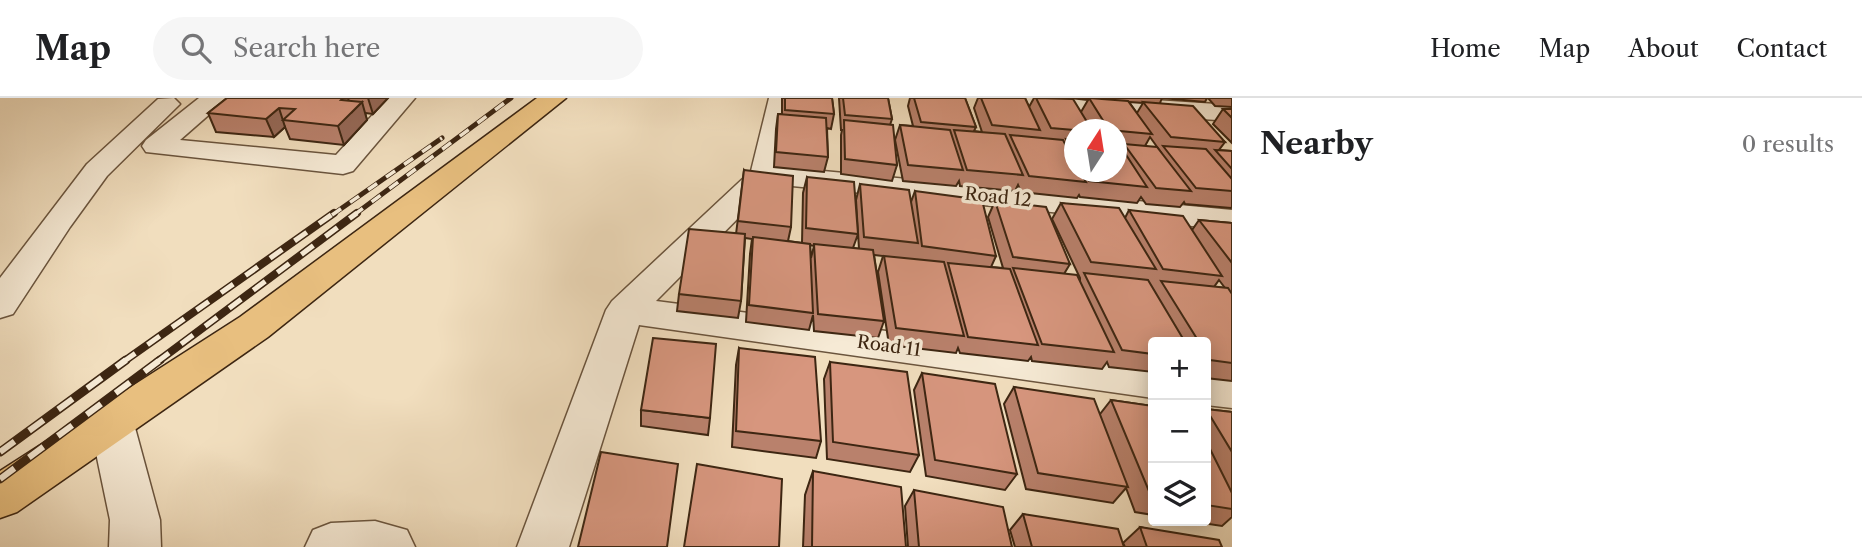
<!DOCTYPE html>
<html lang="en">
<head>
<meta charset="utf-8">
<style>
  :root { --surface:#fff; --page:#f6f6f6; --text:#202124; --muted:#757577; --line:#e0e0e0 }
  body { margin:0; font-family:"Libre Caslon Text",serif; background:var(--page); color:var(--text) }
  .controls { position:absolute; right:21px; bottom:21px; display:grid; overflow:hidden; border-radius:7px; box-shadow:0 4px 18px #0003 }
  .controls button { width:63px; height:63px; display:grid; place-items:center; padding:0; border:0; border-bottom:2px solid var(--line); background:var(--surface); color:var(--text); font:35px sans-serif }
  .compass { position:absolute; left:1064px; top:21px; width:63px; height:63px; border-radius:50%; background:var(--surface); box-shadow:0 4px 18px #0003; rotate:12deg }
  .list { margin:0; padding:0; list-style:none }
  h2 { display:flex; justify-content:space-between; align-items:center; height:91px; margin:0; padding:0 28px; font-size:30px }
  h2 small { font-size:23px; font-weight:400; color:var(--muted) }
  .icon { flex:none; width:38px; height:38px; fill:none; stroke:currentColor; stroke-width:2; stroke-linecap:round; stroke-linejoin:round }
  .map { position:relative; flex:none; width:1232px; height:449px; overflow:hidden }
  header { display:flex; align-items:center; gap:42px; box-sizing:border-box; height:98px; padding:0 35px; background:var(--surface); border-bottom:2px solid var(--line) }
  header strong { font-size:33px }
  nav { display:flex; gap:38px; margin-inline-start:auto; font-size:24px }
  .search { width:490px; height:63px; background:var(--page); display:flex; align-items:center; gap:18px; box-sizing:border-box; padding:0 24px; border-radius:38px; color:var(--muted); font-size:26px }
  main { display:flex }
  aside { flex:1; background:var(--surface) }
  .map>svg:first-child { display:block }
  .lines { fill:none; stroke-linecap:round; stroke-linejoin:round }
  .minor-casing { stroke:#6a543d; stroke-width:3 }
  .major-casing { stroke:#3d2612; stroke-width:3 }
  .minor { fill:#f6ead5; fill-rule:evenodd }
  .major { fill:#e8bf7f; fill-rule:evenodd }
  .rail-far2-casing { stroke:#3d2612; stroke-width:5 }
  .rail-far1-casing { stroke:#3d2612; stroke-width:8 }
  .rail-casing { stroke:#3d2612; stroke-width:9 }
  .rail-far2 { stroke:#f6ead5; stroke-width:3.5; stroke-dasharray:11; stroke-linecap:butt }
  .rail-far1 { stroke:#f6ead5; stroke-width:5; stroke-dasharray:15; stroke-linecap:butt }
  .rail { stroke:#f6ead5; stroke-width:6; stroke-dasharray:18; stroke-linecap:butt }
  .wall { fill:#b9816c; stroke:#3d2612; stroke-width:2; fill-rule:evenodd }
  .shaded-wall { fill:#966958; stroke:#3d2612; stroke-width:2 }
  .building { fill:#d7967e; stroke:#3d2612; stroke-width:2 }
  .labels { text-anchor:middle; stroke-width:7; stroke-linejoin:round; paint-order:stroke }
  .street-label { font-size:18px; fill:#3d2612; stroke:#f6ead5 }
</style>
</head>
<body>
<header>
<strong>Map</strong>
<div class="search"><svg class="icon" aria-label="search" viewBox="0 0 24 24"><circle cx="10" cy="10" r="6"/><path d="M15 15l6 6"/></svg>Search here</div>
<nav><a>Home</a><a>Map</a><a>About</a><a>Contact</a></nav>
</header>
<main>
<div class="map">
<svg width="1232" height="449" viewBox="0 0 1232 449">
  <rect width="100%" height="100%" fill="#f1debe"/>
  <filter id="stains"><feTurbulence type="fractalNoise" baseFrequency=".00286" numOctaves="4"/><feColorMatrix values="0 0 0 0 .2 0 0 0 0 .09 0 0 0 0 .02 0 0 0 .5 -.17"/></filter>
  <radialGradient id="worn" r=".72"><stop offset=".6" stop-color="#630" stop-opacity="0"/><stop offset="1" stop-color="#630" stop-opacity=".3"/></radialGradient>
  <g class="lines">
    <g class="minor-casing">
      <path id="minor" d="M199 0H228L180 42 336 57 388 0H415L353 73 343 76 146 54 142 48 146 42Z
        M769 0H795L781 69 1232 112V132L772 86 656 203 1153 268V300L639 227 569 449H517L606 212 612 203 751 73Z
        M993 0H1123L1232 7V23L1006 8 997 5Z
        M158 1 174 0 180 6 107 78 70 129 13 216 0 220V180L87 66Z
        M1206 275 1232 278V310L1206 307Z
        M112 308 128 313 134 326 160 422 161 449H109L110 422 90 326 96 313Z
        M375 423 407 432 415 449H305L313 432 331 425Z"/>
    </g>
    <g class="major-casing">
      <path id="major" d="M537 0H566L268 239 17 414 0 420V373L240 219Z"/>
    </g>
    <use href="#minor" class="minor"/>
    <use href="#major" class="major"/>
    <g class="rail-far2-casing">
      <path id="rail-far2" d="M332 117 442 40
        M354 117 511 0"/>
    </g>
    <g class="rail-far1-casing">
      <path id="rail-far1" d="M123 264 334 115
        M157 264 357 115"/>
    </g>
    <g class="rail-casing">
      <path id="rail" d="M0 354 126 262
        M0 381 160 262"/>
    </g>
    <use href="#rail-far2" class="rail-far2"/>
    <use href="#rail-far1" class="rail-far1"/>
    <use href="#rail" class="rail"/>
  </g>
  <path class="wall" d="M227 0H388L373 16 365 15 367 22 344 47 290 41 285 29 274 39 216 34 208 15Z
    M782 0H832L834 16 831 31 827 30 828 59 824 74 774 69 776 31 778 16H782Z
    M839 0H888L892 21 890 27 897 67 892 83 841 76V37L842 32H841Z
    M910 0H965L976 29 974 33 982 34 974 10 978 0H1025L1029 9 1034 0H1064L1081 14 1088 2 1070 0 1109 1 1108 0H1207L1205 4 1162 0 1160 5 1225 44 1219 52 1232 53V109L1231 110 1185 106 1184 104 1180 109 1146 106 1141 99 1137 105 1080 99 1079 97 1077 100 1021 94 1018 87 1015 93 960 88 959 83 956 88 903 83 895 42 900 27 913 28 908 8ZM1129 4 1143 5 1137 15ZM1074 32H1116V74H1074ZM1150 39 1160 53 1145 48Z
    M1208 0H1232V9L1215 8Z
    M1223 11H1232V45L1213 26Z
    M744 72 791 129 788 143 802 145 803 95 807 79 858 136 853 150 859 151 856 102 860 86 911 104 915 93 996 158 991 169 1003 170 988 119 995 103 1070 166 1064 176 1080 182V180L1052 121 1061 105 1125 120 1129 112 1192 132 1199 122 1232 125V283L1206 280V244H1153V274L1109 269 1107 264 1102 271 1032 263 1031 259 1028 263 960 255 958 250 956 255 889 247 878 174 883 158 874 157 884 223 878 240 814 233 813 217 809 232 746 224 750 156 752 141 745 140 741 203 738 220 677 213 679 196 736 136ZM810 147 814 148 811 160ZM1219 182 1225 190 1214 189Z
    M739 250 821 343 816 360 732 349 736 267Z
    M830 264 919 357 910 374 827 361 824 281Z
    M922 275 1017 376 1005 392 926 378 914 292Z
    M1014 289 1100 316 1111 302 1153 308V417L1135 414 1126 390 1113 405 1026 391 1004 306Z
    M1206 311 1232 314V419L1222 428 1189 423H1206Z
    M641 312 710 320 708 337 641 328Z
    M813 373 906 449H803L805 397Z
    M914 392 1012 449H908L905 408Z
    M1023 416 1124 449H1015L1010 432Z
    M1140 429 1222 449H1125L1123 445Z"/>
  <path class="shaded-wall" d="M343 0H348L352 14 362 4 367 22 344 47 338 28 341 2Z
    M368 0H388L373 16Z
    M279 10 285 29 274 39 266 21Z"/>
  <path class="building" d="M227 0H343L341 2 362 4 338 28 283 22 295 11 279 10 266 21 208 15Z
    M785 0H832L834 16 785 12Z
    M843 0H888L892 21 845 17Z
    M914 0H965L976 29 921 24Z
    M981 0H1025L1040 32 992 27Z
    M1036 0 1073 1 1092 32H1074L1051 30Z
    M1089 0 1128 3 1152 36 1109 32Z
    M1143 4 1193 8 1225 44 1171 39Z
    M1223 11H1232V20Z
    M778 16 826 20 828 59 776 54Z
    M844 22 893 27 897 67 845 61Z
    M900 27 950 32 963 72 908 67Z
    M954 32 1005 36 1023 77 967 72Z
    M1010 37 1063 42 1074 63V74H1080L1086 84 1029 78Z
    M1066 41 1074 42V57Z
    M1116 46H1119L1147 89 1089 83 1084 74H1116Z
    M1124 46 1157 49 1191 93 1156 90Z
    M1163 48 1206 51 1232 81V93L1196 90Z
    M1215 52 1232 53V71Z
    M744 72 793 78 791 129 738 123Z
    M807 79 854 84 858 136 806 130Z
    M860 86 909 92 918 145 864 139Z
    M915 93 982 102 996 158 922 148Z
    M995 103 1046 109 1070 166 1013 159Z
    M1061 105 1119 110 1156 171 1091 164Z
    M1129 112 1183 118 1222 178 1163 171Z
    M1199 122 1232 125V165Z
    M689 131 745 136 741 203 679 196Z
    M753 139 810 146 813 215 749 207Z
    M814 146 873 152 884 223 818 216Z
    M884 158 944 164 964 238 896 230Z
    M948 165 1010 171 1038 247 968 239Z
    M1013 170 1077 177 1114 254 1042 246Z
    M1084 175 1148 182 1185 244H1153V256L1122 252Z
    M1161 183 1228 190 1232 196V265L1210 262 1206 255V244H1199Z
    M653 240 716 246 710 320 641 312Z
    M739 250 815 259 821 343 736 333Z
    M830 264 907 274 919 357 833 344Z
    M922 275 995 286 1017 376 935 362Z
    M1014 289 1094 301 1128 389 1038 375Z
    M1111 302 1153 308V398H1151Z
    M1206 311 1232 314V354Z
    M1206 343 1232 395V411L1206 407Z
    M601 354 678 366 667 449H578Z
    M697 366 782 381 779 449H684Z
    M813 373 901 389 906 449H812Z
    M914 392 1003 409 1012 449H919Z
    M1023 416 1118 431 1124 449H1032Z
    M1140 429 1219 442 1222 449H1147Z"/>
  <g class="labels">
    <g class="street-label">
      <text transform="translate(998 99) rotate(6)" y="6">Road 12</text>
      <text transform="translate(889 248) rotate(8)" y="6">Road 11</text>
    </g>
  </g>
  <rect width="100%" height="100%" filter="url(#stains)"/>
  <rect width="100%" height="100%" fill="url(#worn)"/>
</svg>
<div class="controls">
<button>+</button>
<button>−</button>
<button><svg class="icon" aria-label="layers" viewBox="0 0 24 24"><path d="M12 4l9 5-9 5-9-5zM3 14l9 5 9-5"/></svg></button>
</div>
<svg class="compass" viewBox="-18 -18 36 36"><path d="M0-13l5 13h-10z" fill="#e53935"/><path d="M0 13l5-13h-10z" fill="#757577"/></svg>
</div>
<aside>
<h2>Nearby<small>0 results</small></h2>
<ul class="list">
</ul>
</aside>
</main>
</body>
</html>
